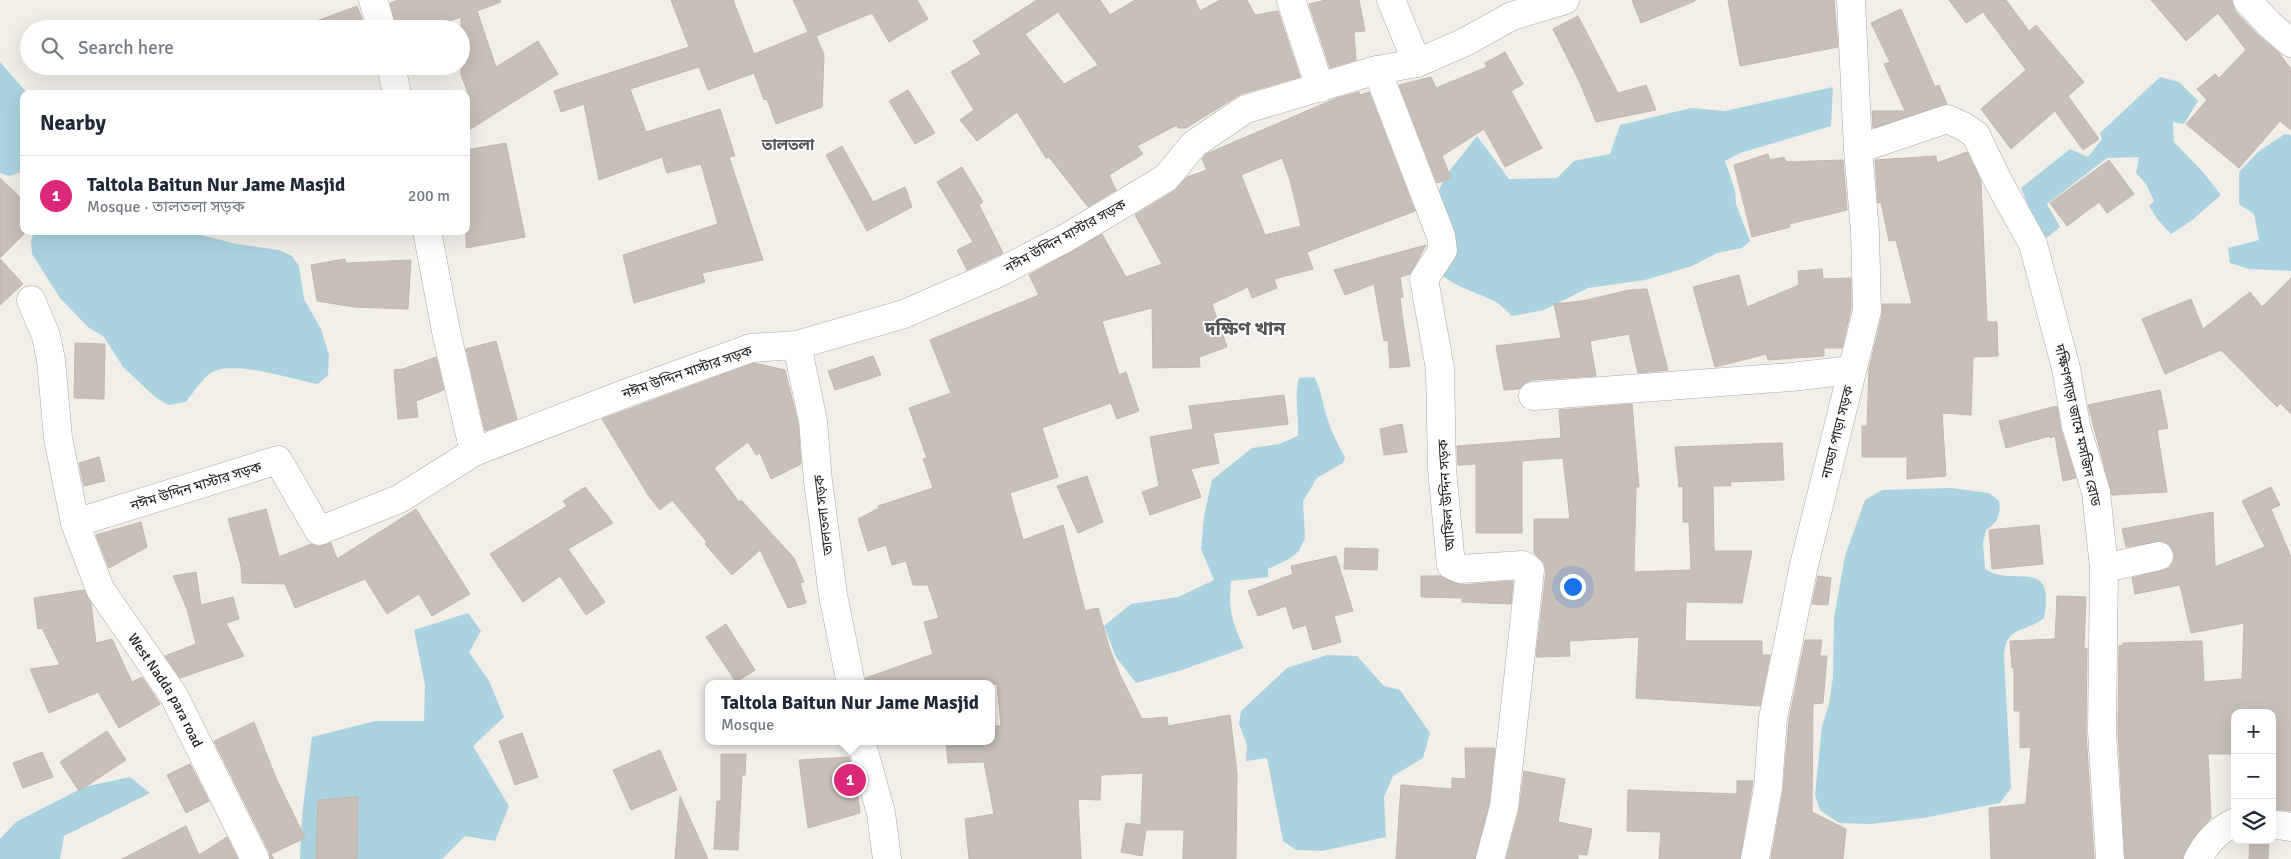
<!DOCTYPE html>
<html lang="en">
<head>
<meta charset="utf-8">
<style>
  :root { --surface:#fff; --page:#f2f2f3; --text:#1f2937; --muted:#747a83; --line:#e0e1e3; --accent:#db2777 }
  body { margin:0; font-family:Signika,"Noto Sans Bengali",sans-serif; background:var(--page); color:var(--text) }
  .controls { position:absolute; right:15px; bottom:15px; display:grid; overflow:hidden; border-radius:10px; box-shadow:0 5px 20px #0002 }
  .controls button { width:45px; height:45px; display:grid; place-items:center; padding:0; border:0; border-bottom:1px solid var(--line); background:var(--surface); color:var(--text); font:25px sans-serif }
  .you { position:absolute; left:1572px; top:586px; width:18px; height:18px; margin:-12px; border:4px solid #fff; border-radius:50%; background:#1a73e8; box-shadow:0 0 0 8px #1a73e833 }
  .badge { display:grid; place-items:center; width:32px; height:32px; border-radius:50%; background:var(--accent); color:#fff; font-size:16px; font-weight:700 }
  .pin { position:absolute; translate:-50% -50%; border:2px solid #fff; box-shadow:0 1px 5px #0006 }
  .popup { position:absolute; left:705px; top:680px; width:290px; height:65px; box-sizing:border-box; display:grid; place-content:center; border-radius:10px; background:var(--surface); filter:drop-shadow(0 1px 4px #0005); font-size:16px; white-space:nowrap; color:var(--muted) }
  .popup b { font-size:19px; color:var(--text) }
  .popup::after { content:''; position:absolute; left:50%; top:100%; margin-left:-10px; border:10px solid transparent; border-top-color:var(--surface) }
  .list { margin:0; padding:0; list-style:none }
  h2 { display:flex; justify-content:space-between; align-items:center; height:65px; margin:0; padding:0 20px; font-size:21px }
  h2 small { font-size:16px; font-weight:400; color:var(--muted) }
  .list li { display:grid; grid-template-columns:32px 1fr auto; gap:15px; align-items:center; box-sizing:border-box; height:80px; padding:0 20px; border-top:1px solid var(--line) }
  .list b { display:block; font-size:19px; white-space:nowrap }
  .list p { margin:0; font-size:16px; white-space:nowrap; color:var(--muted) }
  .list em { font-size:16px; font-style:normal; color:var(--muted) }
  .icon { flex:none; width:28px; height:28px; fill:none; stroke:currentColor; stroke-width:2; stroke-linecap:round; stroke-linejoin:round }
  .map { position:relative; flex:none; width:2291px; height:859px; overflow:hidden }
  .search { position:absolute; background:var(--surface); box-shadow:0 5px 20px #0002; left:20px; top:20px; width:450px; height:55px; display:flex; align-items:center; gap:12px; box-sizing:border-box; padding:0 18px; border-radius:28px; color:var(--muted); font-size:19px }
  .panel { position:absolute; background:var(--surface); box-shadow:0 5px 20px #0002; left:20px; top:90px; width:450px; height:145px; border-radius:10px }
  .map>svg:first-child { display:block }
  .water { fill:#aad3df }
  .building { fill:#c7bfb8; stroke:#c4b6ab; fill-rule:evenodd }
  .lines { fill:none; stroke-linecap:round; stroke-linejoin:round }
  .minor-casing { stroke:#a9a9a9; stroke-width:29 }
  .minor { stroke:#fff; stroke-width:28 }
  .labels { text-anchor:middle; stroke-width:4; stroke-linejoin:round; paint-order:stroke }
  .street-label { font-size:14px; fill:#222; stroke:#fff }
  .neighbourhood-label { font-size:15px; font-weight:bold; fill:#555; stroke:#fff }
  .district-label { font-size:19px; font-weight:bold; fill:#555; stroke:#fff }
</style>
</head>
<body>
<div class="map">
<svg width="2291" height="859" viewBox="0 0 2291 859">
  <rect width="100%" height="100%" fill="#f2efe9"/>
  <path class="water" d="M0 62 28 94H24V171L9 176 0 173Z
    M2160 77 2179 82 2198 101 2184 124 2173 122 2174 142 2203 172 2221 195 2191 221 2171 234 2158 220 2149 206 2154 201 2146 184 2136 173 2139 157 2107 158 2047 204 2060 227 2043 241 2021 188 2070 149 2088 157 2102 139 2100 133Z
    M1833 87 1831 126 1740 153 1725 161 1735 190 1736 204 1750 241 1742 248 1717 253 1692 266 1645 280 1588 288 1544 310 1512 316C1506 311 1501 304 1494 301 1474 291 1450 286 1436 269L1454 247 1452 223 1438 192 1447 174 1477 136 1509 179 1557 178 1574 161 1610 154 1620 125 1691 108 1725 111Z
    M2285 134 2291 135V271L2249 269 2230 263 2228 248 2259 240 2254 214 2239 204V172L2259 151Z
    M34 231H185L237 244 279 250 292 256 299 266 304 299 321 329 329 355 328 375 318 384C292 380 229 357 208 375 200 382 193 393 186 402L168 405 155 397 123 367 104 337 88 327 60 298 32 254 31 241Z
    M1314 377C1321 389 1322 400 1326 414 1330 429 1337 443 1345 457L1343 463 1317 478 1303 501 1305 538 1299 551 1289 559 1268 569V577L1231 581C1228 609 1232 622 1244 648L1179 671 1136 683 1116 657 1104 626 1131 604 1178 597 1214 580 1201 549 1204 516 1212 480 1252 448 1279 444 1298 436C1299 416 1294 397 1299 378Z
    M1951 488 1989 493 1999 501C2001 515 1998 522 1986 530L1983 543 1985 569C2014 588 2056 555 2044 618 2023 634 2007 625 2004 655L2011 788 2000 803 1923 818 1871 824 1839 823 1820 810 1815 795 1822 726 1829 704 1833 677 1834 618 1845 556 1865 500 1882 490Z
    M468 613 481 631 469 652 489 681 504 717 473 746 509 806 495 841 465 836 442 859H300L302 815 312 737 375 721H424L425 685 414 630Z
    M1327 655 1357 656 1384 686 1400 690 1430 733 1423 758 1393 776 1384 797 1386 837 1322 851 1296 850 1283 841 1267 758 1246 761 1247 745 1239 724 1241 711 1287 668Z
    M130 777 150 793 64 836 60 859H0V839L16 822 84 787Z"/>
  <path class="building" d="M399 0H500L501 2 477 11 496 67 538 41 558 74 466 132 467 90 461 75V17L428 29H397L390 3Z
    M671 0H733L754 54 808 32 793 0H917L928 19 889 42 872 13 816 36 824 55 822 107 776 124 767 99 764 100 754 73 708 90 699 67 630 89 646 132 720 109 735 156 729 157 763 260 702 273 705 282 634 303 623 255 718 224 701 164 667 173 662 157 599 180 584 104 561 112 554 91 689 47Z
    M1037 0H1100L1110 15 1135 0H1195L1200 11 1220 0H1247L1255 15 1278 11 1300 77 1241 94 1186 128H1178L1177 125 1137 146 1143 154 1109 175 1116 190 1088 207 1049 157 1046 158 1017 112 977 141 960 120 974 110 951 72 981 54 973 41ZM1058 12 1098 65 1064 84 1025 34Z
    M1326 0H1359L1365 31 1354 32 1356 60 1330 68 1309 4Z
    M1632 0H1695V1L1641 23Z
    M1728 0H1834L1838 47 1740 66Z
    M1949 0H2006L2029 31 2036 25 2084 82 2068 96 2099 139 2083 150 2055 111 2011 149 1981 109 2026 70 1983 12 1966 23Z
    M2151 0H2232L2235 11 2258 35 2279 53 2291 69V130L2280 121 2239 168 2186 124 2207 100 2197 89 2215 74 2219 78 2246 50 2218 13 2186 41Z
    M357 6 366 29H303V26Z
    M1901 9 1935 87 1939 85 1947 104 1873 128 1872 111H1905L1884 64 1890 62 1871 23Z
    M1578 16 1618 93 1646 85 1656 110 1596 122 1580 83 1553 29Z
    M1505 52 1523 84 1511 91 1542 148 1505 167 1484 129 1442 156 1451 178 1437 183 1399 85 1431 77 1436 88 1487 67 1485 63Z
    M908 90 935 133 915 144 889 101Z
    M1359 92 1360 95 1369 92 1415 211 1307 252 1313 269 1274 279 1277 288 1252 298 1248 287 1212 304 1227 347 1199 357 1200 367 1153 368 1152 308 1102 321 1119 375 1126 372 1139 411 1117 419 1111 403 1042 428 1058 477 1010 493 1023 540 1063 525 1085 611 1098 608 1110 650 1121 677 1142 719 1167 717 1168 726 1230 715 1237 773 1236 859H1183L1184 830H1146L1142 856 1121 852 1126 823 1141 825 1143 773 1101 775 1100 800 1078 799 1081 859H969L965 819 994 814 984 762 948 763 946 741H991V726H1001L997 684H866V678L933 654 924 622 939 618 928 585H913L906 561 892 565 886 545 868 551 858 519 879 508 878 506 933 488 923 459 927 458 909 408 951 393 930 340 1039 295 1029 275 1102 234 1126 277 1162 264 1135 215 1174 191 1187 177 1207 170 1202 159 1206 154 1337 98ZM1282 158 1290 180 1301 226 1265 235 1241 175Z
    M506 143 525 237 466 248V150Z
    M842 146 873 202 905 187 912 207 867 231 826 155Z
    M1967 152 1981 181 1987 322H1997L1998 356 1973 357 1971 415 1942 413 1946 476 1907 479V457H1862V426H1867L1869 369 1882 315V304H1912L1896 240 1889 241 1881 202 1878 203 1875 160 1936 156 1937 163Z
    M1768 154 1770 160 1784 157 1786 162 1843 160 1847 210 1789 224 1790 227 1752 237 1734 165Z
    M2109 160 2134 194 2107 213 2099 202 2067 226 2050 203Z
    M962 167 983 202 979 205 1003 253 967 270 957 250 973 242 937 182Z
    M0 178 24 201V234L0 258Z
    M1426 245 1410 274 1400 277 1403 297 1400 298 1402 315 1410 366 1390 368 1388 340 1384 341 1374 284 1345 295 1334 270Z
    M0 259 23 284 0 305Z
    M345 259 346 263 411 260 408 309 354 307 317 301 311 265Z
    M1822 269 1823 279 1851 278V309L1842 348H1824V356L1768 360 1766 354 1715 367 1693 287 1739 275 1747 307 1799 285 1798 271Z
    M2291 278V414L2280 403 2277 407 2221 350 2165 374 2142 319 2191 299 2203 329 2250 292 2262 307Z
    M1647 289 1668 370 1638 373 1629 334 1590 341 1596 376 1532 380 1525 383 1519 389 1504 390 1496 346 1561 338 1554 304 1582 301 1629 290Z
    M496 341 517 419 485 431 466 349Z
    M75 343 105 344 104 399 74 398Z
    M873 356 881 375 835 390 828 371Z
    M436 357 444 390 416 401 418 417 398 419 394 370 403 369Z
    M754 363 785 370 798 423 801 464 771 479 760 453 756 455 748 442 714 468 739 502 741 500 794 558 804 582 800 583 806 603 788 608 760 550 732 575 705 544 707 542 672 500 660 510 648 495 602 419Z
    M2160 390 2168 428 2157 430 2167 492 2112 495 2088 405Z
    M1284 395 1288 424 1213 433 1219 463 1191 469 1201 497 1150 515 1142 492 1159 486 1150 437 1193 429 1189 406Z
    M1632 404 1639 487H1636L1634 572 1691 570 1689 522H1683V486L1679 487 1675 447 1782 443 1784 480 1730 482 1731 486H1713L1714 551H1752L1742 603 1686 602 1685 641H1762V655H1770L1760 706 1636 698 1639 637 1569 641 1570 656 1536 657 1546 572 1544 563 1534 553V519H1570L1563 458 1522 461V533H1476V464L1458 465 1457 446 1561 438 1559 410Z
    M2057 406 2061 430 2076 478 2063 481 2055 436 2050 438V436L2006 448 1999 421Z
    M1402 424 1407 452 1384 455 1380 429Z
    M99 457 105 481 84 486 79 463Z
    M1087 476 1103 522 1078 533 1057 486Z
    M585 487 613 523 568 549 605 602 586 615 560 576 523 602 490 554 567 506 563 501Z
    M2271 487 2280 505 2271 509 2291 557V811L2272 809V713H2235V754H2208L2211 818 2193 838 2182 859H2125L2118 731 2119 646 2123 645V643L2202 641 2204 682 2242 679 2244 623 2191 633 2180 585 2135 594 2132 578 2169 568 2174 561V553L2170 545 2163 541 2126 547 2122 529 2213 512 2215 567 2265 547 2242 501Z
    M266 509 279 557 311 544 318 547 331 543 337 559 416 509 470 594 432 616 419 594 387 614 365 579 295 608 285 584 242 583 241 566 228 519Z
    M141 522 147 547 109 568 96 535Z
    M2039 525 2043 564 1992 569 1989 530Z
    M1345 548 1378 549 1377 570 1344 569Z
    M1336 556 1353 611 1334 616 1341 642 1313 650 1306 625 1293 629 1286 606 1258 616 1248 591 1293 574 1291 566Z
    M196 572 201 605 233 597 239 619 226 623 244 656 180 678 165 656 196 644 187 609 173 576Z
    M1421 576H1441L1461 585 1513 581 1511 604 1462 602V598L1421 597Z
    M1818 576 1831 578 1828 605 1812 604Z
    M84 590 91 603 96 643 112 639 132 682 142 677 160 704 119 728 98 692 49 713 30 669 60 665 42 628 38 629 34 598Z
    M2057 596 2086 597 2084 649 2087 648 2086 732 2094 859H1991L1989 808 2026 804 2031 747 2020 748V711H2014V668H2012L2010 641 2055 639Z
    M726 624 755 670 736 682 706 637Z
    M1805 640H1822L1820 656H1827L1823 703 1813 704 1812 812 1846 829 1843 859H1771L1783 791 1789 720Z
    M254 722 276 778 305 838 271 854 274 859H270L269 852 214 741Z
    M107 731 126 760 79 791 60 762Z
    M522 733 538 777 515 785 499 741Z
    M1465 748H1495L1489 804 1475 859H1396L1401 785 1452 789V778L1466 779Z
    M660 750 677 790 631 810 613 770Z
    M42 752 53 777 23 788 13 763Z
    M721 754H746L745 775H742L738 850 714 849 717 801H721Z
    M849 757 856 781 860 813 808 828 799 760Z
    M190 764 209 801 186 813 167 775Z
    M1524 771 1565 779 1558 822 1592 829 1587 855 1578 854V859H1506L1519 811Z
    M1737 781H1753L1740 859H1659L1661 832 1627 831 1628 790 1737 794Z
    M680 796 708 859H675Z
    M358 797 357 859H316L318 800Z
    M186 826 199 855 227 837 238 859H122Z
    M2250 840H2269L2268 859H2249Z"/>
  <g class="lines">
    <g class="minor-casing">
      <g id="minor">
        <path d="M373 0 382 29"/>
        <path d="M1291 0 1320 88"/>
        <path d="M1391 0 1417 63"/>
        <path d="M2247 0 2269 24 2291 43"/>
        <path d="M391 66 397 94"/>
        <path d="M1377 70 1441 236 1443 250 1424 279 1440 369 1442 469 1451 565 1460 569 1523 565 1530 570 1504 807 1490 859"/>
        <path d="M1858 149 1947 119 1963 126 1976 135 1998 181 2033 244 2066 368 2076 426 2096 492 2104 568 2102 731 2110 859"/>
        <path d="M427 231 446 331 474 452"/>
        <path id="s1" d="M31 300 46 336 51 360 58 438 75 523 100 589 174 696 255 859"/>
        <path d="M797 345 813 421 818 481 833 595 851 684"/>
        <path d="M1533 396 1791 377 1852 370"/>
        <path d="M75 523 278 460 319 531 399 499 474 452 624 394 751 348 797 345 904 314 996 274 1066 238 1166 178 1194 144 1246 109 1377 70 1417 63 1465 42 1512 16 1565 0"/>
        <path d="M2104 568 2159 556"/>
        <path d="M861 741 881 813 887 859"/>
        <path d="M2272 824 2291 827"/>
        <path d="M1755 859 1768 788 1773 718 1804 565 1867 311 1865 232 1858 149 1851 0"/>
        <path d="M2198 859C2207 842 2217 831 2235 822"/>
      </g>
    </g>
    <use href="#minor" class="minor"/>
  </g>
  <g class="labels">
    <g class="street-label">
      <text transform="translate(1065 236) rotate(-29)" y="5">নঈম উদ্দিন মাস্টার সড়ক</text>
      <text transform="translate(687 372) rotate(-19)" y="5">নঈম উদ্দিন মাস্টার সড়ক</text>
      <text transform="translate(2078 425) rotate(77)" y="5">দক্ষিণপাড়া জামে মসজিদ রোড</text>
      <text transform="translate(1837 432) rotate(-76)" y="5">নাড্ডা পাড়া সড়ক</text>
      <text transform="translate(196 486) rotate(-17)" y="5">নঈম উদ্দিন মাস্টার সড়ক</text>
      <text transform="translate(1446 495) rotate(-94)" y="5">আফিল উদ্দিন সড়ক</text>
      <text transform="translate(823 515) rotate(-97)" y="5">তালতলা সড়ক</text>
      <text dy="5" stroke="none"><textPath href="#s1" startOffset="420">West Nadda para road</textPath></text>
    </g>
    <g class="neighbourhood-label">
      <text x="788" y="150">তালতলা</text>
    </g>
    <g class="district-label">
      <text x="1245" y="335">দক্ষিণ খান</text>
    </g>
  </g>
</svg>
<div class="controls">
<button>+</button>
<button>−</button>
<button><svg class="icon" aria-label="layers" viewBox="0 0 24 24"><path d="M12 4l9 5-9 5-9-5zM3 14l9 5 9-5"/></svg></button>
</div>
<div class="you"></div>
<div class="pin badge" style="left:850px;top:780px">1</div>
<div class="popup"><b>Taltola Baitun Nur Jame Masjid</b>Mosque</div>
<div class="search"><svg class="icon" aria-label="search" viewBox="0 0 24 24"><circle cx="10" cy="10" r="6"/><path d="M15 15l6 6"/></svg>Search here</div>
<section class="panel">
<h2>Nearby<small></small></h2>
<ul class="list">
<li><span class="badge">1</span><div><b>Taltola Baitun Nur Jame Masjid</b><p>Mosque · তালতলা সড়ক</p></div><em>200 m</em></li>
</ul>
</section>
</div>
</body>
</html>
